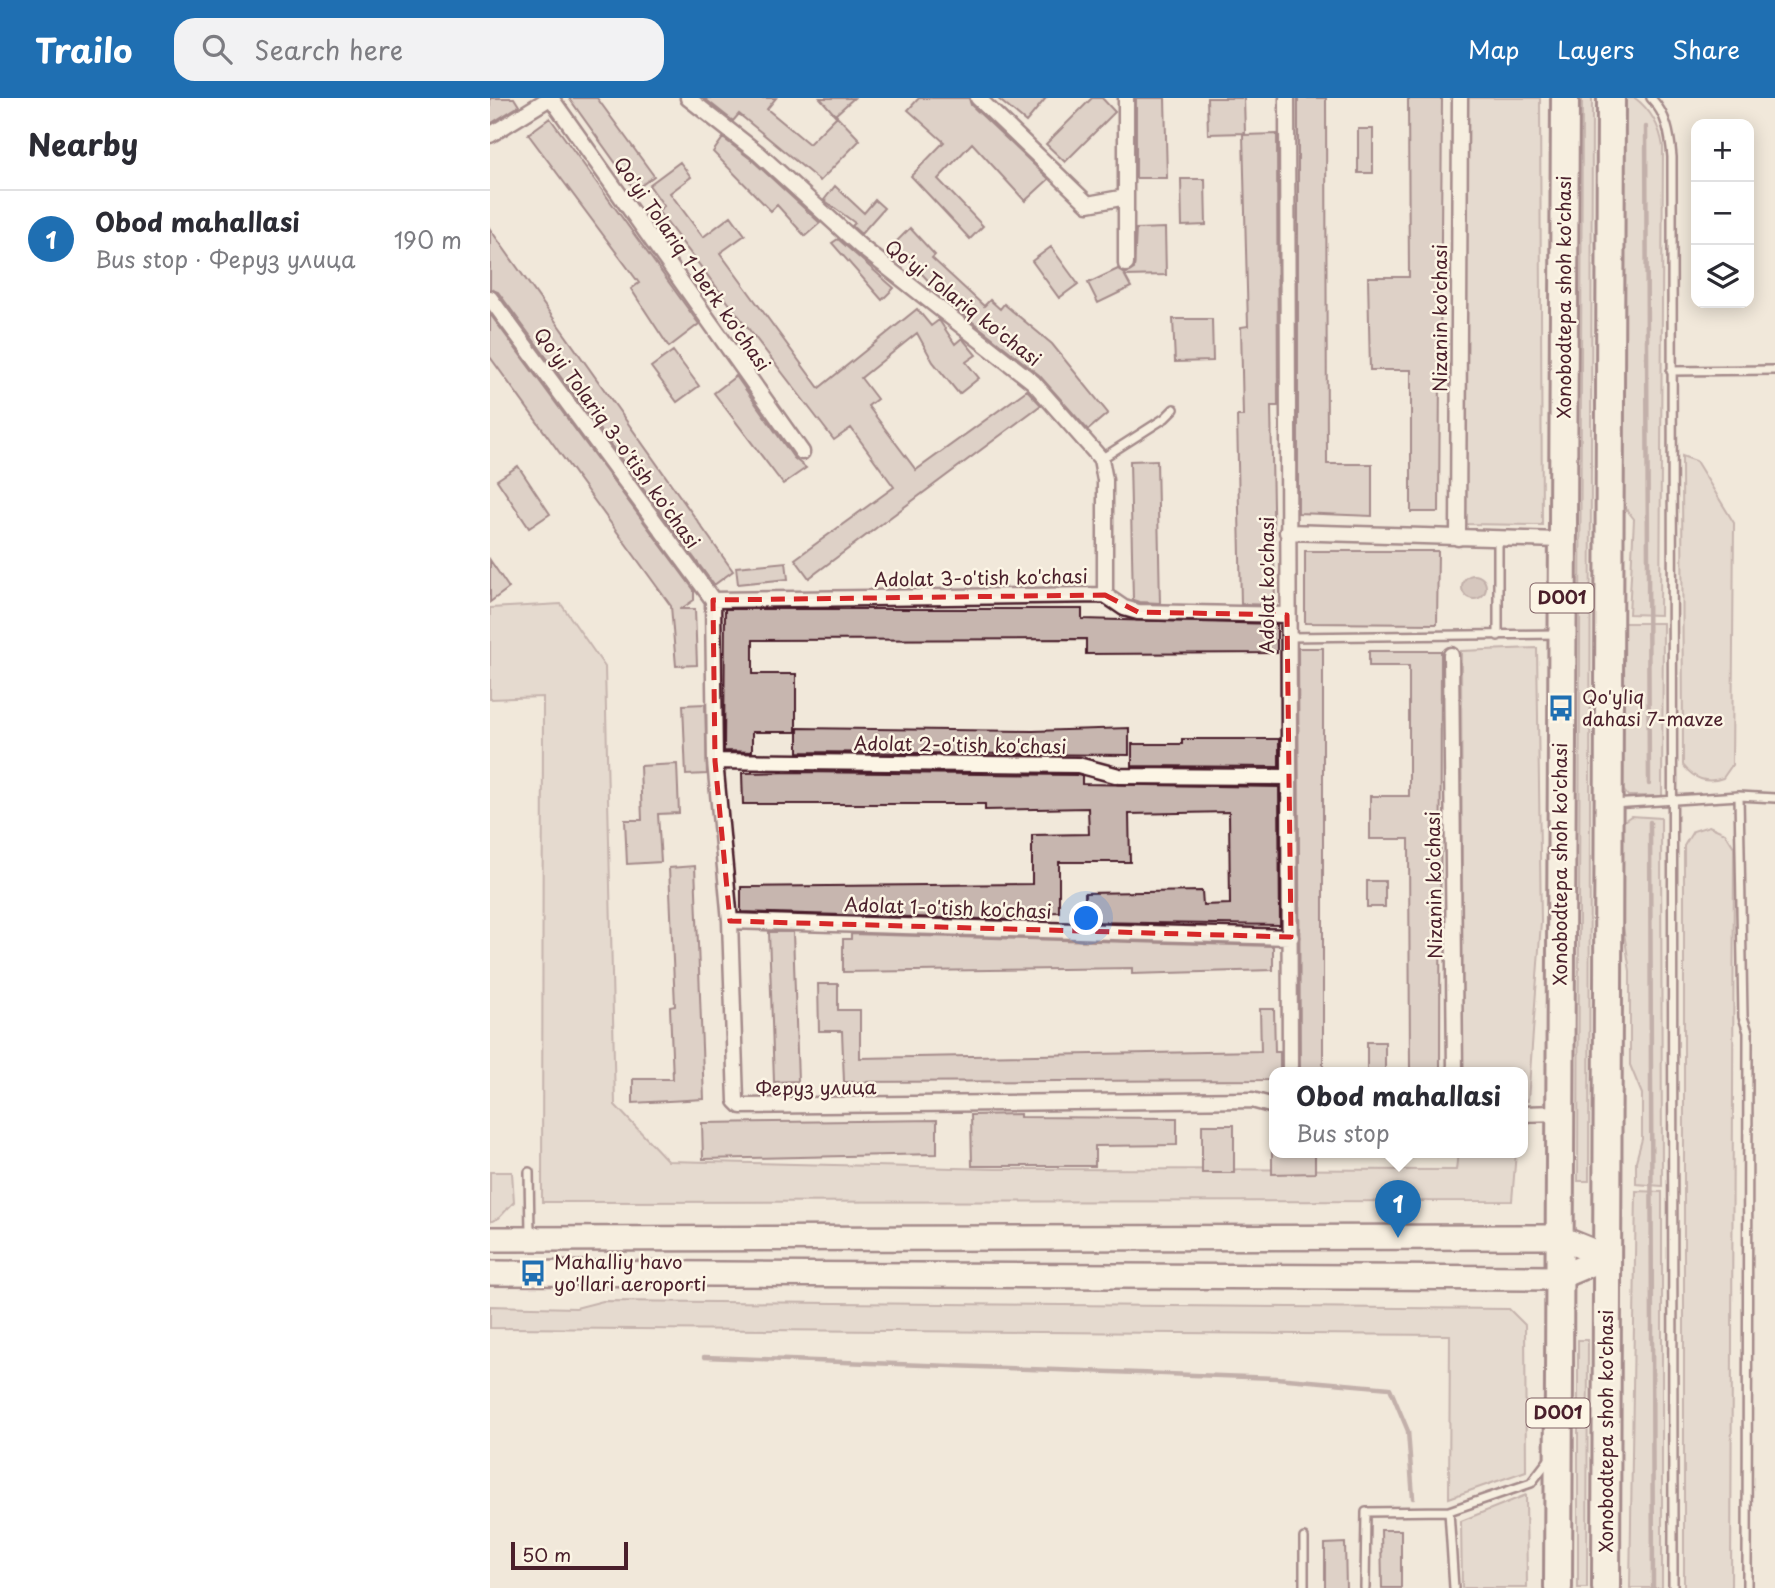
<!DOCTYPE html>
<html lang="en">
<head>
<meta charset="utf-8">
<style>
  :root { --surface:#fff; --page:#f2f2f3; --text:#2b2b33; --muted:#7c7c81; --line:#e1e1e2; --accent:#1f6fb2 }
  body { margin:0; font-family:"Playpen Sans",sans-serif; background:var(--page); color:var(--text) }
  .controls { position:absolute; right:21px; top:21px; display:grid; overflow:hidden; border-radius:14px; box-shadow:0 4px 18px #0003 }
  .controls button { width:63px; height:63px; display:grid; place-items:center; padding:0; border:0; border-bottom:2px solid var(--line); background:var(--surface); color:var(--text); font:35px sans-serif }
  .scale { position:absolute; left:21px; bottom:18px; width:117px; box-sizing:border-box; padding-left:7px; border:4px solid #4a1f2b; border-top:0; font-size:19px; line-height:24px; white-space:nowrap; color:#4a1f2b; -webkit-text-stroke:5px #fcf5e5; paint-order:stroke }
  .you { position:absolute; left:597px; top:821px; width:24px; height:24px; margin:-18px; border:5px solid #fff; border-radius:50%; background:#1a73e8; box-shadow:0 0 0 10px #1a73e833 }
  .badge { display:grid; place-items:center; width:46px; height:46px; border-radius:50%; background:var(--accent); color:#fff; font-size:23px; font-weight:700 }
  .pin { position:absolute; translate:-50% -58px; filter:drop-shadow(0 2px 4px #0008) }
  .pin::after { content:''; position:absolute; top:37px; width:24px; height:21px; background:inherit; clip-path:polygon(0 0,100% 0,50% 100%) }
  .popup { position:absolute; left:779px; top:969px; width:259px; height:91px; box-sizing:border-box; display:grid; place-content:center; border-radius:14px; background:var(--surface); filter:drop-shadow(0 2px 5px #0005); font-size:23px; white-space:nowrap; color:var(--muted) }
  .popup b { font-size:26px; color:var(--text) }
  .popup::after { content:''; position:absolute; left:50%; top:100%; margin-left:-14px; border:14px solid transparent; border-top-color:var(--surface) }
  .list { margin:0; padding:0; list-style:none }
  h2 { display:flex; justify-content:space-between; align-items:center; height:91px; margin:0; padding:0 28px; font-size:30px }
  h2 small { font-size:23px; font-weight:400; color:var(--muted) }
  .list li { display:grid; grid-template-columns:46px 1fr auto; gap:21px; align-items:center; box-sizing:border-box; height:98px; padding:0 28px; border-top:2px solid var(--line) }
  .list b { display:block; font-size:26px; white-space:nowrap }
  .list p { margin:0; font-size:23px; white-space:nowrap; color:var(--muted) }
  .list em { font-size:23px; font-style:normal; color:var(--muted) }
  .icon { flex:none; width:38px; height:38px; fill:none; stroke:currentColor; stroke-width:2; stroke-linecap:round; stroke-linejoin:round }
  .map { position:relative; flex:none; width:1285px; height:1490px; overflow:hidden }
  header { display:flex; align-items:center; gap:42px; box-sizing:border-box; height:98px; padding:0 35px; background:var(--accent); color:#fff }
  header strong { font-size:33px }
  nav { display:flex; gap:38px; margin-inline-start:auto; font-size:24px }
  .search { width:490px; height:63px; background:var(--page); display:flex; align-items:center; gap:18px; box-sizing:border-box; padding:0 24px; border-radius:21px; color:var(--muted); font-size:26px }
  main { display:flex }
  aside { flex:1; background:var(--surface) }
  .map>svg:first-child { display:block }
  .green { fill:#d8cac0; stroke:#917476; stroke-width:2 }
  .water { fill:#b6a19c; stroke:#8b6d6f; stroke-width:2 }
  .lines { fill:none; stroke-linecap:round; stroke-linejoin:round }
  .stream { stroke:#8b6d6f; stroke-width:4.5 }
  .building { fill:#c7b6af; stroke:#4a1f2b; stroke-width:2 }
  .lane-casing { stroke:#4a1f2b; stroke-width:12 }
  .street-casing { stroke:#4a1f2b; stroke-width:19 }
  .primary-casing { stroke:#4a1f2b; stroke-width:28 }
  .highway-casing { stroke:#4a1f2b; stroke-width:32 }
  .lane { stroke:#fcf5e5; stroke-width:7 }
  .street { stroke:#fcf5e5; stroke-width:14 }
  .primary { stroke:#fcf5e5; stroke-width:23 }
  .highway { stroke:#fcf5e5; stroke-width:26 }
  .marked { fill:none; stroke:#d62828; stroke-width:5; stroke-dasharray:14 9; stroke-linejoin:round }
  .labels { text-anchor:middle; stroke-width:5; stroke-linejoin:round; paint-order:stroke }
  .shield { fill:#fcf5e5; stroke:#7f5f63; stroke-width:2 }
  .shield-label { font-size:18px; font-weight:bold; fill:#4a1f2b }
  .street-label { font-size:19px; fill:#4a1f2b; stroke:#fcf5e5 }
  .poi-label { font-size:19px; fill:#4a1f2b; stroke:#fcf5e5; text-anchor:start }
</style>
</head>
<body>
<header>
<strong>Trailo</strong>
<div class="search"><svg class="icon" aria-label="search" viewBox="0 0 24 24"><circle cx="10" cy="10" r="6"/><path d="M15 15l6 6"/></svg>Search here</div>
<nav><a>Map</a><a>Layers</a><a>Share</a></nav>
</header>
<main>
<aside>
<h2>Nearby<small></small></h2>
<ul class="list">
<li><span class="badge">1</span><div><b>Obod mahallasi</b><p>Bus stop · Феруз улица</p></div><em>190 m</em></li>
</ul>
</aside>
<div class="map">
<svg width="1285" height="1490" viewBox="0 0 1285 1490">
  <rect width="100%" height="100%" fill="#f1e8da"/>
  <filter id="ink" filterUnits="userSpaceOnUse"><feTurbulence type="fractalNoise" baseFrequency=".0143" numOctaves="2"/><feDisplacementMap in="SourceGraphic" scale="14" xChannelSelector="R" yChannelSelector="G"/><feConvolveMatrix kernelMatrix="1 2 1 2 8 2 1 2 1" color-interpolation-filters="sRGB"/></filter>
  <g filter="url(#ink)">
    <path class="green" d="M978 0H1050L1052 427 975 426Z
      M1092 0H1102L1099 1083H1088Z
      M1135 0H1145C1162 13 1170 29 1173 49L1170 517 1139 516 1144 421 1133 407Z
      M1192 358 1206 363 1244 425 1242 667 1233 680C1216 686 1204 681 1193 667Z
      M71 506 115 569 125 1007 178 1063 505 1071 966 1072 968 1054H1026L1022 1103 52 1104 53 599 0 601V510Z
      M1131 525H1173L1172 698H1138L1130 688Z
      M1047 550 1051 824 1038 1003H1032V974H973L971 553Z
      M1141 718 1171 720 1172 1088 1146 1086V1063L1152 1041V996L1140 967V873L1129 803 1131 725Z
      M1219 728 1235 735 1244 749 1241 1490H1194V748L1203 733Z
      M0 1074H22L24 1104 9 1120 0 1124Z
      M1146 1093 1172 1094V1490H1140Z
      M113 1203 1019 1211 1035 1227 1036 1373 959 1400 960 1237 0 1230V1208L86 1210Z
      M1088 1242H1098L1097 1490H1088Z
      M1036 1397 1037 1490H972L971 1423Z"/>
    <path class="water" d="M972 489a12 12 0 1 1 24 0a12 12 0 1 1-24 0Z"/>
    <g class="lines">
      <path class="stream" d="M1156 29 1159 686
        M1160 724 1163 1490
        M214 1259 786 1280 900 1290 918 1333 923 1400"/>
    </g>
    <path class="building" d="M0 0H24L29 8 0 26Z
      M79 0H107L164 78 145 92Z
      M214 0H286L277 11 319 46 347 18 370 42 330 83 249 16 243 23Z
      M330 0H364L345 17Z
      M429 0H479L481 7 559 81 535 103 482 45 448 81 493 128 480 141 421 78 454 44 418 12Z
      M507 0H556L536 24Z
      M602 0H612L625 14 575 64 556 46Z
      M646 0H675L677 80H646Z
      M717 0H754L755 35 718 36Z
      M808 0H836L837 366H882V418L808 415Z
      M918 1H952L949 414H921V272H880L878 179H919Z
      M60 20 209 226 179 249 141 191 149 185 38 36Z
      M868 31H883V75H868Z
      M787 36 788 308H781L785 507 751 506 747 318H753L751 229 758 228 753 37Z
      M233 40 262 62 330 125 315 138 287 107 281 113 223 54Z
      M190 64 201 79 180 95 213 139 241 118 255 137 230 155 329 290 427 211 441 228 449 222 465 246 472 240 486 257 476 264 489 280 469 296 443 264 427 235 371 280 387 301 378 308 426 372 537 292 551 307 319 480 305 461 404 389 361 330 344 342 168 113 174 108 159 87Z
      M691 81H715L716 127 692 128Z
      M345 88 374 115 385 102 394 110 371 136 362 128 365 125 334 102Z
      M420 130 445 157 442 160 494 208 500 202 510 211 514 206 562 246 618 315 598 332 549 277 460 206 404 146Z
      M675 130 676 177 635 178 641 189 608 205 598 185 628 171 635 176 644 171 646 131Z
      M0 131 243 473 224 487 8 194 0 191Z
      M348 141 404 190 392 202 342 145Z
      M561 149 588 186 569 200 542 163Z
      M0 216 204 492V502L191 511H205L207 567 186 568 181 508 0 259Z
      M683 221H722L723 263 685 264Z
      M183 253 209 288 187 304 161 269Z
      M246 278 304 360 316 370 293 386 224 295Z
      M667 362 670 505 649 504 643 502 640 363Z
      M28 368 60 416 39 430 7 382Z
      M815 453H948L947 526 815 525Z
      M0 462 19 490 0 504Z
      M296 464 298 481 248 486 246 469Z
      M235 511H592V521L787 526V555L596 556V541L263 542V576H306V634H262V654L234 653Z
      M808 550H833V974H810Z
      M879 553H951L950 974H920L919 741H880V698H919V568H879Z
      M215 606 217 676 196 677 193 607Z
      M308 630 543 633 639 630V657L308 654Z
      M692 641H789V669L642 668V646H692Z
      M187 666 189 715 168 716 171 764 137 766 135 722H152L150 668Z
      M308 674 587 677 592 678V686L789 689 790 827 595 824V795L712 793 713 807 740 806 739 714 639 716 640 764H569V814L527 815V822L251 814V789L542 786V737L599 736 598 710 495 712V706H253L252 675Z
      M205 768 214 1001 143 1005V981H183L180 909 185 908 179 770Z
      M877 783H895V809H877Z
      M279 834H303L308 983 284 984Z
      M361 836 783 848V872L642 876V870L353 874V841H361Z
      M328 886H348V912H370V960L771 953 770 911H784L785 954H790V974H784V982L354 984 352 933H329Z
      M877 944H895V974H877Z
      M530 1016V1019L687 1020V1047L605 1048V1068H482L481 1017Z
      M447 1022V1056L213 1061 212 1025Z
      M712 1027H744V1075H712Z
      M782 1054H825V1075L782 1076Z
      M891 1432H911V1490H892Z
      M855 1445 856 1490H835V1446Z"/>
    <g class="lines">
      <g class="lane-casing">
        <path id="lane" d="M1161 0C1177 17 1180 37 1182 59L1183 1490
          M1181 273 1285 272
          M611 361 675 320 684 311
          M1008 441V538
          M797 539 1069 536
          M1249 698 1253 919 1258 934 1257 1490
          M1122 706 1249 698 1285 700
          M39 1074 40 1136
          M959 1413 964 1490
          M814 1440V1490
          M875 1490 876 1414 959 1413 1041 1385 1061 1359"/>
      </g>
      <g class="street-casing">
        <path id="street" d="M61 0 312 354
          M198 0 268 55 370 148 543 284 611 361 615 382V497
          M488 0 598 106 636 99
          M636 0V166
          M797 0 800 974
          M0 37 60 0
          M0 200 223 502
          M797 434 1072 442
          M968 440 970 0
          M223 502 225 663 240 823 246 1003 251 1008 762 1002 784 1008
          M223 502 615 497 634 510 648 514 797 517
          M961 557 965 974
          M225 663 588 667 629 678 797 679
          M240 823 801 839
          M1032 1016 1069 1015"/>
      </g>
      <g class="primary-casing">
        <path id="primary" d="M0 1141 1068 1139 1117 1159
          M0 1175 1067 1180 1117 1159"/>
      </g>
      <g class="highway-casing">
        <path id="highway" d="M1068 1490 1075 0
          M1116 1490 1121 0"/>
      </g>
      <use href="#lane" class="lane"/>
      <use href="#street" class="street"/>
      <use href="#primary" class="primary"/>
      <use href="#highway" class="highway"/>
    </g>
  </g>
  <path d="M0 0H1285V1490H0ZM615 497 648 514 797 517 801 839 240 823 225 663 223 502Z" fill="#f1e8da" fill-opacity=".55" fill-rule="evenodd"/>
  <path class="marked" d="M615 497 648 514 797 517 801 839 240 823 225 663 223 502Z"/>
  <defs>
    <g id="bus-bare" transform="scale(2.1)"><path d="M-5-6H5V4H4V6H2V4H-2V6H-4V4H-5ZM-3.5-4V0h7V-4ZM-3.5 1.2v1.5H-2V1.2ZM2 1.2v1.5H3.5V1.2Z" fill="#1f6fb2" stroke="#fcf5e5" stroke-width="2.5" paint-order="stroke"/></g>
  </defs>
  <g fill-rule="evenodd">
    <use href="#bus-bare" x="1071" y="610"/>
    <use href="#bus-bare" x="43" y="1175"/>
  </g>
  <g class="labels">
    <g class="shield">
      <rect x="1040.5" y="485.5" width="63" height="29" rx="5"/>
      <rect x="1036.5" y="1300.5" width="63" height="29" rx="5"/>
    </g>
    <g class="shield-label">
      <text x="1072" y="506">D001</text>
      <text x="1068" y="1321">D001</text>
    </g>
    <g class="street-label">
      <text transform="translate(202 166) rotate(55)" y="7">Qo'yi Tolariq 1-berk ko'chasi</text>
      <text transform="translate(1074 199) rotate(-90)" y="7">Xonobodtepa shoh ko'chasi</text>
      <text transform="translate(473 205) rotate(38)" y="7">Qo'yi Tolariq ko'chasi</text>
      <text transform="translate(950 220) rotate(-90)" y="7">Nizanin ko'chasi</text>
      <text transform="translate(127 340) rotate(54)" y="7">Qo'yi Tolariq 3-o'tish ko'chasi</text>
      <text transform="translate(491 480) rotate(-1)" y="7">Adolat 3-o'tish ko'chasi</text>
      <text transform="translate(777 487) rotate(-90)" y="7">Adolat ko'chasi</text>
      <text transform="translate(470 647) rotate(1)" y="7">Adolat 2-o'tish ko'chasi</text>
      <text transform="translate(1070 766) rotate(-90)" y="7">Xonobodtepa shoh ko'chasi</text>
      <text transform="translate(944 787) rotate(-91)" y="7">Nizanin ko'chasi</text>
      <text transform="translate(458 810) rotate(2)" y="7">Adolat 1-o'tish ko'chasi</text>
      <text transform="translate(326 990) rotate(-1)" y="7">Феруз улица</text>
      <text transform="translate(1116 1333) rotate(-90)" y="7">Xonobodtepa shoh ko'chasi</text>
    </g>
    <g class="poi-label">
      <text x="1092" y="606">Qo'yliq<tspan x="1092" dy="22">dahasi 7-mavze</tspan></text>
      <text x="64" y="1171">Mahalliy havo<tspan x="64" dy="22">yo'llari aeroporti</tspan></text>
    </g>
  </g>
</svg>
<div class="controls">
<button>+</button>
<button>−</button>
<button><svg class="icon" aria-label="layers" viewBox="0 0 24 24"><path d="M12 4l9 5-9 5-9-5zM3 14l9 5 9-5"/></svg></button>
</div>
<div class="scale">50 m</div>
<div class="you"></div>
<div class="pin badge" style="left:908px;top:1140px">1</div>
<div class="popup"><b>Obod mahallasi</b>Bus stop</div>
</div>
</main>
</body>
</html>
